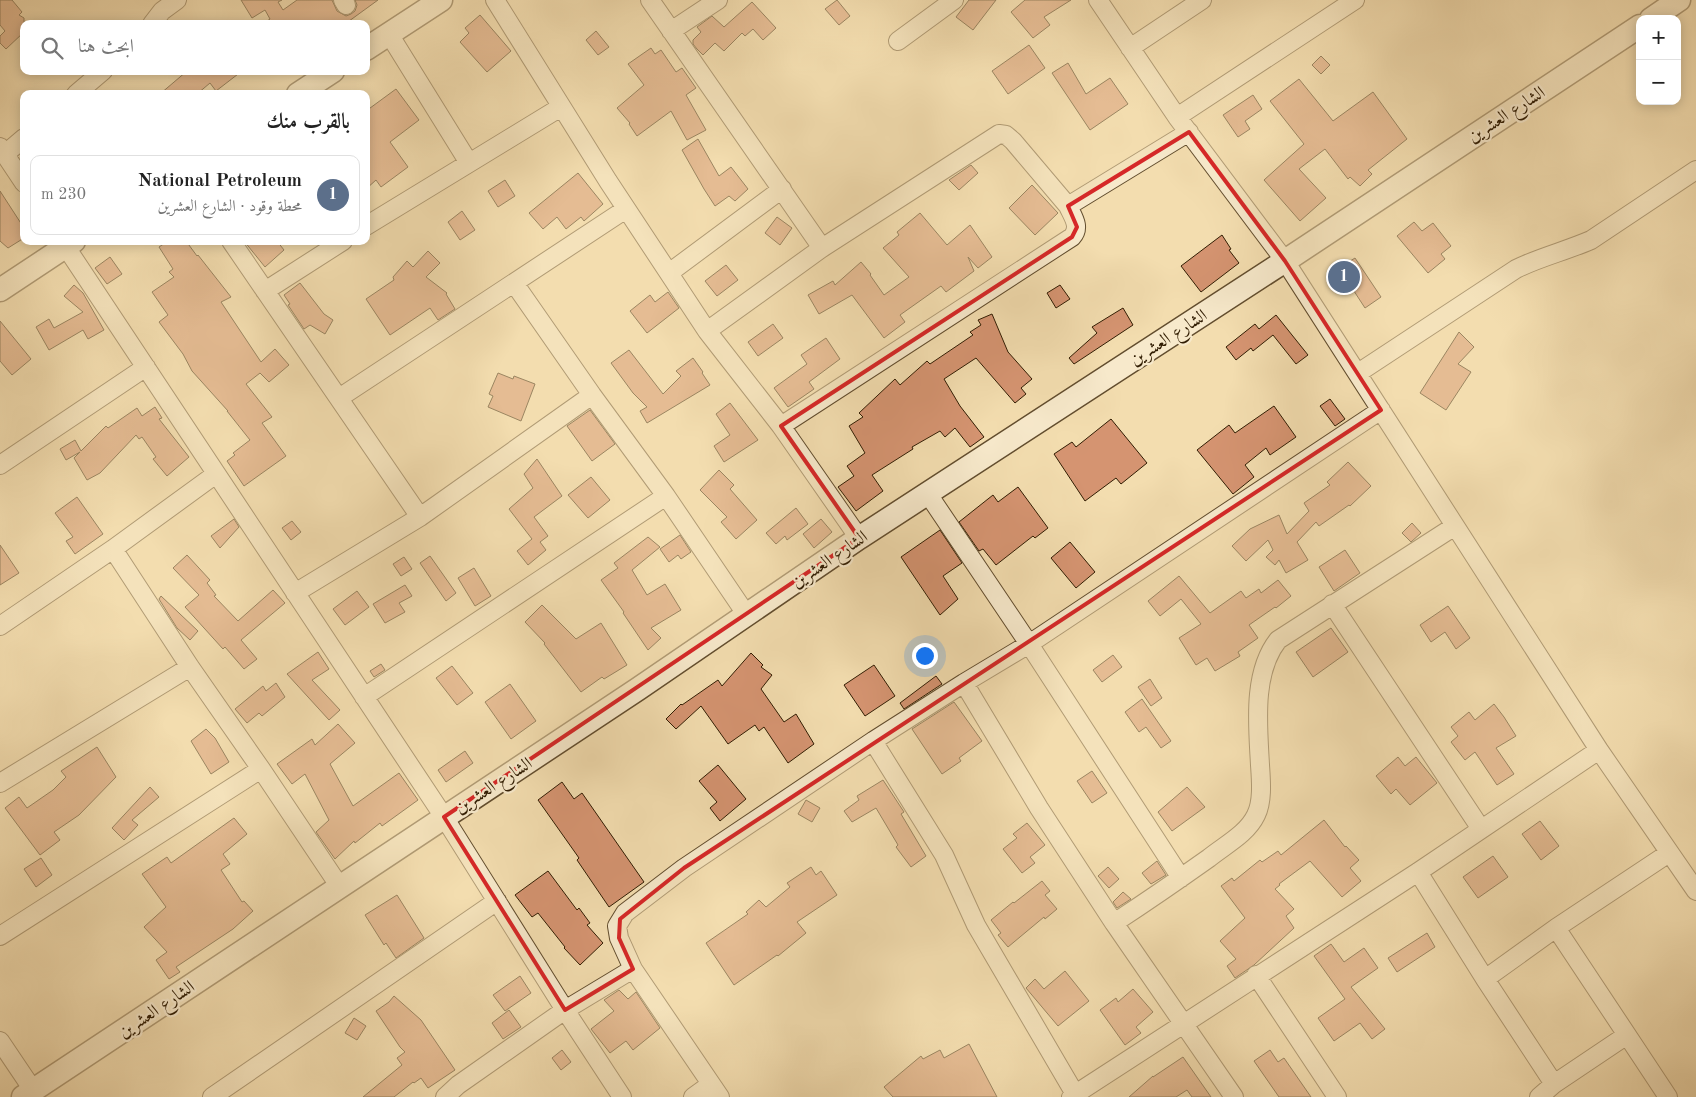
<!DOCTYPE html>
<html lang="ar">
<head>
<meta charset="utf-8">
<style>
  :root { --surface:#fff; --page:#f6f6f6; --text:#222; --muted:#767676; --line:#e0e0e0; --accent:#1a73e8 }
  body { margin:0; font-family:"Old Standard TT",Amiri,serif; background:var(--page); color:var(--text); direction:rtl }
  .controls { position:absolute; right:15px; top:15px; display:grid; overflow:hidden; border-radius:10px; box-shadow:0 2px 12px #0003 }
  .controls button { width:45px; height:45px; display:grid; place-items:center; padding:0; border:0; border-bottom:1px solid var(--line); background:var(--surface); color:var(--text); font:25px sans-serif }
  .you { position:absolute; left:924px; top:655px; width:18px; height:18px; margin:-12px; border:4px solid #fff; border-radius:50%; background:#1a73e8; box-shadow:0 0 0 8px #1a73e833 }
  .badge { display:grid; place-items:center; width:32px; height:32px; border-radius:50%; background:var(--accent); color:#fff; font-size:16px; font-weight:700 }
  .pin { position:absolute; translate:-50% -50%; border:2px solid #fff; box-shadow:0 1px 5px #0006 }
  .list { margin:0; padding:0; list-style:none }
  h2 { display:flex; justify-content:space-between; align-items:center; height:65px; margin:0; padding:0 20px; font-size:21px }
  h2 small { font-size:16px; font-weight:400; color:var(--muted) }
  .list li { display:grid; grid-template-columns:32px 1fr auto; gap:15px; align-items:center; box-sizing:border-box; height:80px; margin:0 10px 10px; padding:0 10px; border:1px solid var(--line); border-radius:10px }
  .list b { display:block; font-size:19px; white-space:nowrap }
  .list p { margin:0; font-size:16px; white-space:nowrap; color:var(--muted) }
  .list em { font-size:16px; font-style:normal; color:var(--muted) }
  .icon { flex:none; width:28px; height:28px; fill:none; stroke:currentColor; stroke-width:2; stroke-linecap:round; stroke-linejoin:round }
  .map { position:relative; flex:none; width:1696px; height:1097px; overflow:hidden; direction:ltr }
  .search { position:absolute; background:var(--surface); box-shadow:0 2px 12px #0003; left:20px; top:20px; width:350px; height:55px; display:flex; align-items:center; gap:12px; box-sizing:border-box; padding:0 18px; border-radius:10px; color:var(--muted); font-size:19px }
  .panel { position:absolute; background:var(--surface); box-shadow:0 2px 12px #0003; left:20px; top:90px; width:350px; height:155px; border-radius:10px; direction:rtl }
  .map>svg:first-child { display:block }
  .building { fill:#d59471; stroke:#311d03 }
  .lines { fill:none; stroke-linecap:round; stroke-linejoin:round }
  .minor-casing { stroke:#624d2e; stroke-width:20 }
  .tertiary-casing { stroke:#624d2e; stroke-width:25 }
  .minor { stroke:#f7e9cb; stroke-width:18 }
  .tertiary { stroke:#f7e9cb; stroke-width:22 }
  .marked { fill:none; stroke:#d62828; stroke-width:4; stroke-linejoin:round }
  .labels { text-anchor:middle; stroke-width:4.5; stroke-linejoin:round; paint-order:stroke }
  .street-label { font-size:18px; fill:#311d03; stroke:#f7e9cb }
</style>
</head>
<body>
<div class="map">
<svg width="1696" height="1097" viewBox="0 0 1696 1097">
  <rect width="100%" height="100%" fill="#f3ddaf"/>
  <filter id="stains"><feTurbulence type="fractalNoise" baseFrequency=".004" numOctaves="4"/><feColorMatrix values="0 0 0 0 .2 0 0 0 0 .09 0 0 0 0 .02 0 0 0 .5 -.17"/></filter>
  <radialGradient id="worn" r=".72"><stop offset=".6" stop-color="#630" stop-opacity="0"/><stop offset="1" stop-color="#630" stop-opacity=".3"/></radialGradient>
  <path class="building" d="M0 0H12L22 12 19 15 24 18V32L6 49 0 43V36L5 31 0 25Z
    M241 0H282L278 2 283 10 297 0H332L337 11 346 16 351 14 355 11 357 5 355 0H378L345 24H263L270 19 265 10 252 18Z
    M837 0 850 16 839 25 825 9Z
    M969 0H996L973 30 956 17Z
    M1025 0H1071L1044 17 1050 25 1033 38 1011 12Z
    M752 2 776 28 763 40 753 29 745 36 742 33 724 51 715 43 703 55 697 49 693 44V40L701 32 697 27 712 16 724 27Z
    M480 15 511 51 487 72 460 42 469 33 465 28Z
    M596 31 609 47 598 55 586 40Z
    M1029 45 1045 68 1008 94 992 71Z
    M651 48 655 54 661 50 676 72 682 68 696 88 686 95 706 130 687 140 671 111 637 136 629 124 630 123 617 108 644 85 628 64Z
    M1321 56 1330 65 1321 74 1312 65Z
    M1068 63 1086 94 1110 78 1128 104 1090 130 1052 73Z
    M187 71H242L216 91 210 83 197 94H160Z
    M1299 79 1333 121 1373 92 1407 139 1368 170 1372 174 1360 186 1350 177 1348 179 1325 149 1299 169 1326 198 1300 221 1264 180 1304 144 1270 101Z
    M396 89 419 120 390 142 408 167 381 187 376 180 366 189V111Z
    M1253 95 1262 109 1245 121 1250 129 1238 137 1223 115Z
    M698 139 719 176 731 167 748 189 735 201 729 196 715 206 704 189 682 150Z
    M971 165 978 173 959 190 949 180Z
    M578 173 603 204 584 221 581 217 566 229 557 217 543 229 529 213Z
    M505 180 515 196 498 207 488 191Z
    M1032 185 1058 213 1035 235 1009 208Z
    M0 191 24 228V238L8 248 0 241Z
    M462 211 475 230 460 240 448 222Z
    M920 213 947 245 970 225 992 257 978 268 968 257 974 271 946 292 941 286 900 315 905 322 884 338 852 295 819 314 808 295 833 281 835 285 861 262 871 274 870 275 884 295 909 277 883 248 899 235 897 232Z
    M777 217 792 228 780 245 765 233Z
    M1414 222 1422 231 1433 223 1451 246 1441 254 1445 259 1428 273 1397 236Z
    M1222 235 1231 249 1229 250 1239 263 1201 292 1181 266Z
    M168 241H186L197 256 198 255 231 297 221 302 261 362 275 349 289 365 269 382 260 373 246 384 272 417 262 423 286 456 244 486 227 461 235 455 233 453 250 440 227 411H228L192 371 183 354 159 322 168 315 152 292 174 277 169 272 173 269 159 247Z
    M244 241H277L284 250 265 267Z
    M428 251 440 263 426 277 447 293 446 294 455 309 438 320 430 308 390 335 366 299 394 280 393 277 407 261 413 267Z
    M110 257 122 274 107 284 95 268Z
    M1355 258 1381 297 1365 308 1339 268Z
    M726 265 738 280 717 296 705 281Z
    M300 283 324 314 333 320 325 334 310 325 304 329 288 305 290 304 284 295Z
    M74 285 83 293 104 330 88 339 83 330 49 350 36 327 49 319 54 328 83 312 64 296Z
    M1060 285 1070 299 1056 308 1047 293Z
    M668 292 679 308 647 333 630 311 650 295 655 302Z
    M1123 308 1133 325 1074 364 1069 358 1097 333 1092 327Z
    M992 314 1008 352 1032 379 1021 388 1026 394 1015 403 976 358 944 379 960 406 984 437 970 447 955 428 945 437 940 431 912 447 913 449 872 475 883 491 856 511 838 487 854 476 847 466 865 453 849 426 863 417 859 413 895 379 900 385 927 361 930 364 973 335 970 332 981 325 978 320Z
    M1276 315 1308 355 1296 364 1273 335 1253 351 1251 348 1236 360 1226 347 1255 324 1259 329Z
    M0 321 31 359 12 375 0 361Z
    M773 324 783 338 758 356 748 342Z
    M1459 332 1474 347 1458 364 1471 372 1446 410 1420 393Z
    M826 338 840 359 809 382 814 389 788 407 774 388 807 364 801 355Z
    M629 350 663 394 681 376 676 371 693 358 703 372 702 373 710 385 647 423 640 411 647 407 633 393 611 363Z
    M498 373 513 379 514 376 535 384 521 421 488 407 493 396 489 394Z
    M1330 399 1345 419 1335 426 1320 406Z
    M730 403 758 440 724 462 714 446 730 435 716 414Z
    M1274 406 1296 437 1270 455 1266 448 1245 465 1254 477 1233 494 1197 450 1229 425 1235 433Z
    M155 407 162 418 159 419 189 457 167 476 153 459 156 457 142 437 139 439 136 435 100 473 87 480 74 458 80 452 66 460 60 449 75 440 81 451 106 426 108 428 137 408 142 416Z
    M590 410 615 444 592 461 567 426Z
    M1111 419 1147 463 1121 484 1116 478 1085 501 1054 454 1072 442 1076 447Z
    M537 459 562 496 534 517 548 536 540 542 546 550 528 565 517 551 532 539 509 509 533 488 524 474Z
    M1348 462 1371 486 1350 506 1349 505 1319 526 1316 522 1297 542 1308 560 1286 573 1279 560 1275 565 1266 557 1273 550 1268 540 1246 561 1232 546 1250 529 1279 515 1287 534 1309 511 1304 503 1330 485 1327 482Z
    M719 470 734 485 730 489 757 520 736 539 721 522 727 517 700 490Z
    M591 477 610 500 588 518 568 495Z
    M1018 487 1048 528 1035 538 1033 536 996 565 983 549 979 551 959 522 993 495 998 502Z
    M77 497 103 534 75 554 66 541 73 537 55 513Z
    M796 508 808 524 787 540 785 536 776 544 766 533Z
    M234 519 239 527 220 548 211 536Z
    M821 519 832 532 814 548 803 534Z
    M292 521 301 532 291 540 282 528Z
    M1412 523 1421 533 1411 542 1402 533Z
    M940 530 962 563 943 576 958 599 940 615 901 557Z
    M680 535 691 552 681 559 678 555 669 562 660 549Z
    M648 537 660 547 632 570 647 595 665 584 681 610 651 628 661 638 648 650 623 613 624 612 601 580 618 568 614 563Z
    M1070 542 1095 572 1076 588 1051 558Z
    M0 545 19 573 0 585Z
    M1345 550 1360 573 1334 591 1319 567Z
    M187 555 210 580 207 583 216 595 214 596 238 621 273 590 285 603 241 640 257 659 244 669 225 647 223 649 185 607 199 595 173 568Z
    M430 556 456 593 446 601 420 563Z
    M404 557 412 569 401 576 393 564Z
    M474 568 491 596 475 606 458 578Z
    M1179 576 1210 613 1241 591 1246 598 1259 589 1261 593 1278 580 1291 596 1276 608 1275 607 1249 625 1258 638 1238 652 1240 656 1215 671 1207 658 1196 665 1179 638 1201 624 1181 599 1160 616 1148 601Z
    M405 585 412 596 399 603 405 612 385 623 373 604Z
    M357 591 369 607 345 625 333 609Z
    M161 596 198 631 190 640 177 628 159 599Z
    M542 605 576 639 601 623 627 665 604 679 602 677 581 692 544 644 545 643 525 622Z
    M1448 606 1470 638 1456 649 1445 632 1431 642 1420 625Z
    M1331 628 1348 652 1313 677 1296 652Z
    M318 652 329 669 312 680 340 710 329 720 287 674Z
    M751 653 763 665 761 667 772 675 761 689 784 722 796 714 814 744 788 763 764 727 759 731 755 725 728 744 701 706 676 729 666 719 681 704 682 705 718 680 722 686Z
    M1113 655 1122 667 1102 682 1093 670Z
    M381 664 385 670 374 677 370 671Z
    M874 665 895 696 865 716 844 685Z
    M452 666 473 693 457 705 436 678Z
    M936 676 942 684 904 709 900 703Z
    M1150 679 1162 698 1151 706 1138 687Z
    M276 683 285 697 262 716 259 713 247 723 235 709 263 686 266 691Z
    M510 684 536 721 511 739 485 702Z
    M1142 699 1171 741 1161 748 1146 727 1139 732 1125 712Z
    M954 702 982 741 959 758 961 761 942 774 912 729Z
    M1494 704 1504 717 1516 736 1496 748 1514 774 1497 785 1475 752 1465 760 1451 742 1458 736 1451 727 1469 712 1475 720Z
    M338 724 355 743 330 764 353 806 399 773 418 800 382 826 380 823 355 843 354 841 335 859 316 832 329 820 305 774 292 784 277 764 312 739 315 745Z
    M206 729 215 738 229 762 211 774 191 741Z
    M97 747 116 777 79 815 54 832 60 840 40 855 5 808 19 797 27 808 53 790 66 777 61 771Z
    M465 751 473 763 446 782 438 770Z
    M1398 757 1405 766 1416 757 1437 783 1410 805 1396 789 1391 794 1376 776Z
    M718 765 746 799 720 821 710 808 717 802 699 781Z
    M1092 771 1107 793 1092 803 1077 781Z
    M883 780 904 812 901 814 926 856 911 867 896 847 898 845 876 808 852 822 844 811 859 800 857 796Z
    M562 782 574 799 582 793 644 882 609 907 577 860 579 858 538 800Z
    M150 787 159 797 132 820 138 825 124 840 112 828Z
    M1187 787 1205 807 1172 831 1158 812Z
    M806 800 820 808 812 822 798 814Z
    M234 818 247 834 223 854 230 864 221 870 242 902 244 901 253 911 233 929 176 967 180 972 169 979 156 960 167 952 144 927 166 907 142 874 167 857 171 863Z
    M1324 820 1345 847 1346 846 1359 860 1350 868 1361 881 1342 897 1310 861 1279 884 1280 885 1275 889 1294 909 1286 916 1294 928 1254 965 1235 978 1227 966 1236 959 1220 941 1245 918 1221 886 1232 878 1234 881 1260 860 1262 862 1278 851 1281 855Z
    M1540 821 1559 846 1541 860 1522 834Z
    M1027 823 1045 845 1030 857 1035 863 1022 873 1003 849 1017 838 1013 834Z
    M1493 856 1508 877 1478 898 1463 877Z
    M41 858 52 875 36 887 24 869Z
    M1157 861 1166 875 1151 884 1142 873Z
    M811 867 816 875 821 871 837 895 797 922 806 933 778 956 777 955 734 985 706 943 748 914 746 912 759 900 766 907 790 887 787 883Z
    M1108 867 1119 879 1109 888 1098 876Z
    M548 871 577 910 579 908 590 923 587 925 603 943 580 965 564 948 565 947 538 913 532 917 515 895Z
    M1042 881 1050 891 1045 895 1057 909 1045 919 1044 917 1008 947 998 935 1001 933 991 920 1013 902 1014 903Z
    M1123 892 1131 899 1117 908 1113 902Z
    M397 895 424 938 396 958 386 943 384 945 365 915Z
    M1427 933 1435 947 1397 972 1388 958Z
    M1331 944 1344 962 1364 948 1378 968 1351 987 1385 1029 1372 1039 1360 1023 1334 1041 1318 1018 1345 999 1314 956Z
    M1065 971 1089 1001 1058 1026 1026 988 1035 979 1044 989Z
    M520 976 531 993 505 1011 493 995Z
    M1133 989 1153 1012 1136 1027 1141 1033 1125 1045 1100 1010 1116 998 1118 1002Z
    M619 990 628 999 636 992 660 1028 633 1050 626 1041 610 1053 591 1029 614 1011 604 1000Z
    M394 996 421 1020 455 1070 428 1088 421 1078 414 1083 413 1082 394 1097H363L402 1065 397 1058 405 1052 400 1047 376 1011 389 1002Z
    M509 1010 521 1027 503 1039 492 1023Z
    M354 1018 366 1026 357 1040 345 1033Z
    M969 1044 997 1097H893L884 1087 921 1056 923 1059 940 1050 944 1058Z
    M562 1050 571 1062 561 1070 552 1058Z
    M1270 1050 1278 1062 1284 1058 1311 1097H1279L1254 1061Z
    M1183 1057 1211 1097H1192L1187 1090 1176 1097H1129L1153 1076V1077Z"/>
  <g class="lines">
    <g class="minor-casing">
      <path id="minor" d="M343 0 346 5
        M495 0 608 181 707 331 781 426 859 538
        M650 0 822 248
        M1098 0 1177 117 1285 261 1599 750 1696 891
        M152 24 162 11 177 0
        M671 31 718 0
        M389 34 469 163
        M898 41 954 0
        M1130 48 1202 0
        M76 94 103 71
        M1177 117 1355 0
        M0 147 24 183
        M5 154 24 138
        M366 226 561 107
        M62 241 444 817 565 1010 622 1097
        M231 241 420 517
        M669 273 782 189
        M514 283 592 395 666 496 746 614
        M265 291 343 241
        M707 331 822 248 999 134 1006 135 1013 141 1068 206
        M1358 373 1516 269C1540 257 1566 251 1591 240L1696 170
        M339 398 626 209
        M781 426 1072 237C1081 227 1073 217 1068 206L1189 132
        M0 465 146 367
        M928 494 1029 644 1181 878
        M113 549 190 667 261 769 340 887
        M295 593 420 517 592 395
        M1332 604 1481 829
        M0 626 113 549 216 474
        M964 683 1039 808 1114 923 1234 1097
        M364 697 666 496
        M873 741 944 855 976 925 1075 1094
        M0 783 190 667
        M1418 872 1485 979
        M1114 923C1146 902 1178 880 1209 858 1225 845 1247 834 1256 815 1263 801 1261 780 1260 765 1258 726 1252 673 1278 640L1455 526
        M1556 928 1627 1035
        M0 936 261 769
        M1256 975 1337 1097
        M0 1041 33 1090
        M1554 1084 1485 979 1556 928 1669 853
        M212 1097 497 901
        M445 1097 458 1085 565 1010 633 969
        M693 1097 711 1084
        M720 1097 633 969 619 938 617 926 625 913 684 868 873 741 964 683 1029 644 1381 410
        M1071 1097 1418 872 1599 750
        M1539 1097 1554 1084 1627 1035 1668 1097"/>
    </g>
    <g class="tertiary-casing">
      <path id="tertiary" d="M1651 19 1679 0
        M366 49 441 0
        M298 94 333 71
        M0 290 74 241
        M23 1097 638 689 859 538 1285 261 1640 26"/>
    </g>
    <use href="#minor" class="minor"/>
    <use href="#tertiary" class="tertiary"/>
  </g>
  <path d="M0 0H1696V1097H0ZM1189 132 1285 261 1381 410 684 868 620 919 619 938 633 969 565 1010 444 817 859 538 781 426 1072 237 1077 227 1068 206Z" fill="#f3ddaf" fill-opacity=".55" fill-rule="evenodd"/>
  <path class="marked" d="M1189 132 1285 261 1381 410 684 868 620 919 619 938 633 969 565 1010 444 817 859 538 781 426 1072 237 1077 227 1068 206Z"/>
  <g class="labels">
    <g class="street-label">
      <text transform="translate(1506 114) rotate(-33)" y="6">الشارع العشرين</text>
      <text transform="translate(1168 337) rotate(-33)" y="6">الشارع العشرين</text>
      <text transform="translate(829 559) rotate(-34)" y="6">الشارع العشرين</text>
      <text transform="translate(493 785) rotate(-33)" y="6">الشارع العشرين</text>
      <text transform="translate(156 1009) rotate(-34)" y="6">الشارع العشرين</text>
    </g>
  </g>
  <rect width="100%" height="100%" filter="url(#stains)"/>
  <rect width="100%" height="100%" fill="url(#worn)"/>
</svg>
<div class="controls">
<button>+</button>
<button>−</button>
</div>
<div class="you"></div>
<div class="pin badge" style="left:1344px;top:277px;background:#5c6f8a">1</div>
<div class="search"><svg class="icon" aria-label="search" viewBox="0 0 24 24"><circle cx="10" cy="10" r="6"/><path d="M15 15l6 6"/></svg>ابحث هنا</div>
<section class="panel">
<h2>بالقرب منك<small></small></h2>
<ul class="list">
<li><span class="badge" style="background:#5c6f8a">1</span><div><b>National Petroleum</b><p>محطة وقود · الشارع العشرين</p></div><em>230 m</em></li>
</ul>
</section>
</div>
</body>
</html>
